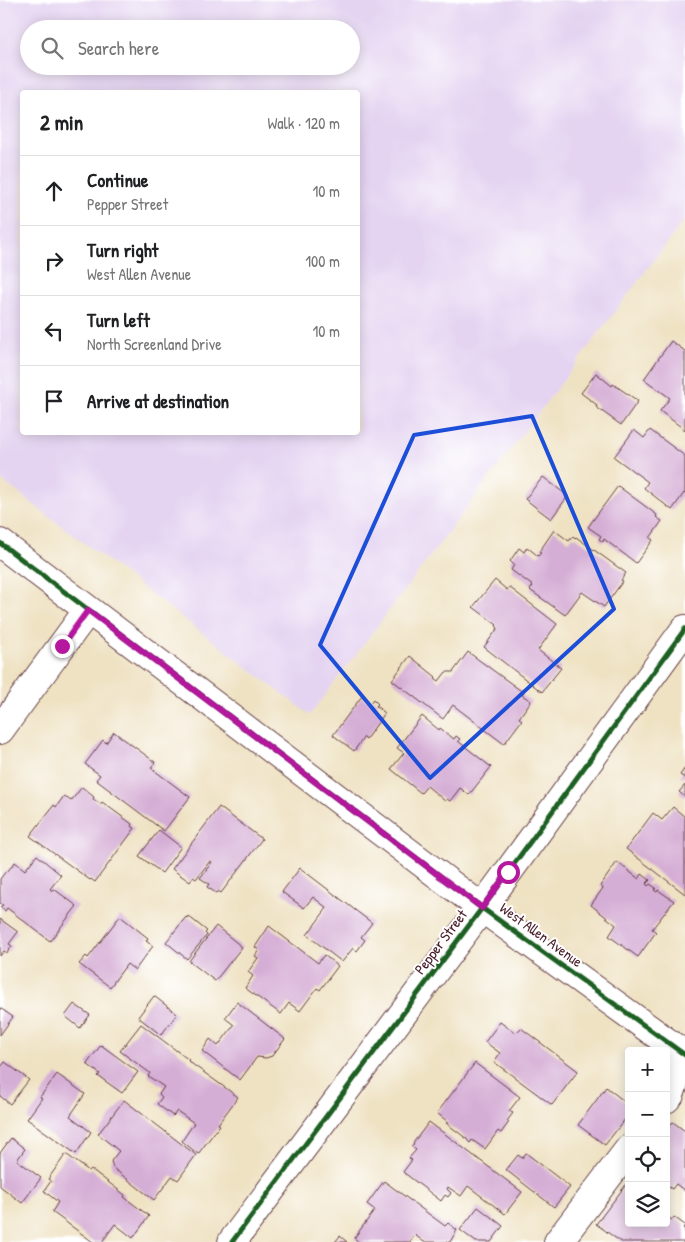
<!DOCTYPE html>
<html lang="en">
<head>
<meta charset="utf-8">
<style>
  :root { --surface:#fff; --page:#f2f2f2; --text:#202124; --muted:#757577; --line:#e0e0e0 }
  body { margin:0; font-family:"Patrick Hand",sans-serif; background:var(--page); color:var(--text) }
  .controls { position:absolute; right:15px; bottom:15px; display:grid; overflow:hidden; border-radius:5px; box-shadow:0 2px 12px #0003 }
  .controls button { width:45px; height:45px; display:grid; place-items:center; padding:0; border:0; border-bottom:1px solid var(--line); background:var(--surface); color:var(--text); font:25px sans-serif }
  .stop { position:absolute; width:15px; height:15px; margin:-11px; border:4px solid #b5179e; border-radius:50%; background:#fff }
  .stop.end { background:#b5179e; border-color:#fff; box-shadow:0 1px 5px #0008 }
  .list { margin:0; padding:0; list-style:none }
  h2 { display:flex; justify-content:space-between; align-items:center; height:65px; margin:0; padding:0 20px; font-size:21px }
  h2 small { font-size:16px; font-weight:400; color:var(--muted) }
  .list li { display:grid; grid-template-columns:32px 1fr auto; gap:15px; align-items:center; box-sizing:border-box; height:70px; padding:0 20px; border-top:1px solid var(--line) }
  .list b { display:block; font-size:19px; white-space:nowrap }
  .list p { margin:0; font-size:16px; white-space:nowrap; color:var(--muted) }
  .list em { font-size:16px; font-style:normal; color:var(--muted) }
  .icon { flex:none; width:28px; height:28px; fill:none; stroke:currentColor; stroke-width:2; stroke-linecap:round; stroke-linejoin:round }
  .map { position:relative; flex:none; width:685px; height:1242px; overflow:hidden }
  .search { position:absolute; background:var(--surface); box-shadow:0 2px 12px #0003; left:20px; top:20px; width:340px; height:55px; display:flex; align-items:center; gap:12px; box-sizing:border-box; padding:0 18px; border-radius:28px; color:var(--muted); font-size:19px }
  .panel { position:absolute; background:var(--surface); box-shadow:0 2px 12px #0003; left:20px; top:90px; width:340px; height:345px; border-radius:5px }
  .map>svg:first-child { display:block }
  .built { fill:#e4d3f1; fill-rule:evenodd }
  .building { fill:#d5aed5 }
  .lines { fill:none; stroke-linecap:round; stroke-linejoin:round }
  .minor-casing { stroke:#633c42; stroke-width:30 }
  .minor { stroke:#fff; stroke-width:28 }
  .cycleway-casing { stroke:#fff; stroke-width:8 }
  .cycleway { stroke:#1b5e20; stroke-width:5 }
  .route { stroke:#b5179e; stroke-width:6 }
  .marked { fill:none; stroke:#1d4ed8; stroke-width:4; stroke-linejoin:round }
  .labels { text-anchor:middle; stroke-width:4; stroke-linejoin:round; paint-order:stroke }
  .street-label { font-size:15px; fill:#4a1f2b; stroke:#fff }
</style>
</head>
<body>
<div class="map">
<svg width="685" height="1242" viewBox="0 0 685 1242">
  <rect width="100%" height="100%" fill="#fff"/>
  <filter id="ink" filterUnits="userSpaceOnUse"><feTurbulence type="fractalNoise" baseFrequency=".02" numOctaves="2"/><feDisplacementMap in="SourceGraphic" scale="10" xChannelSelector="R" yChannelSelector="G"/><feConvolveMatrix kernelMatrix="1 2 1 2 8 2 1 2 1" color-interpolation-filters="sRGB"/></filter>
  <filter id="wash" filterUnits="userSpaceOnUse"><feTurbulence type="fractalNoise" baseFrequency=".0096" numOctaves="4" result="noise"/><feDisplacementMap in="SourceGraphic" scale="20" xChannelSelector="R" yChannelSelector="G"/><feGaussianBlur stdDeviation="1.12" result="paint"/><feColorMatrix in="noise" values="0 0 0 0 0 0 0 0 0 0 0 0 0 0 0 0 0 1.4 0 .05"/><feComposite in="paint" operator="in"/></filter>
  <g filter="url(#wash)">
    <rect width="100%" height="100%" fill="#efe2c3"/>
    <path class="built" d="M0 0H685V219L310 715 0 479ZM29 29H351V66H29ZM22 92H358V432H22Z"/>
    <g id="blocks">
      <path class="building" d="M671 341 685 351V430L660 411 670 398 644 379Z
        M596 373 612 386 613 384 638 401 621 425 596 407 597 405 581 393Z
        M634 430 644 438 650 430 685 456V494L684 493 672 510 644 488 648 482 614 457Z
        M543 477 568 496 551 519 525 499Z
        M618 486 657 515 656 517 662 521 650 538 653 540 636 563 604 539 603 542 599 539 601 536 588 527Z
        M554 530 569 541 573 536 575 538 576 537 626 573 621 580 623 581 604 607 582 592 565 615 530 590 533 586 511 570 514 565 510 561 519 548 524 552 527 547 538 556 541 553 539 552Z
        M495 580 507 590 509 587 557 624 538 650 561 668 542 692 484 647 498 628 496 626 497 625 473 607Z
        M468 652 524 693 522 695 531 701 519 718 522 720 504 744 453 705 443 719 392 680 410 656 436 677 435 678 439 681 446 672H453Z
        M362 696 370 703 373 699 378 704 376 706 385 713 366 739 364 737 354 751 333 735Z
        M422 716 439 730 440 728 454 739 456 736 460 739 458 741 491 767 469 795 460 788 450 801 447 799 445 801 427 786 421 793 391 769 404 753 397 748Z
        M114 732 155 762 151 768 190 797 164 831 96 780 100 775 85 764 103 740 106 743Z
        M685 768V778L680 775Z
        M685 785V797L679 792Z
        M82 787 94 797 93 799 101 804 102 802 132 824 131 826 135 828 95 882 91 879 90 880 30 836 54 805 56 807 64 796 71 801Z
        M219 807 262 839 221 893 218 891 216 893 207 887 209 884 200 878 212 862 210 861 196 879 193 877 190 882 172 869Z
        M673 807 685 817V894L626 849 653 813 662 820Z
        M159 830 181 847 162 873 139 856Z
        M37 855 61 875 50 889 52 891 54 889 77 906 50 941 7 908 5 911 0 907 3 905 0 903V879L6 871 7 872 15 862 25 870Z
        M617 862 639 879 642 874 650 880 646 884 648 886 650 884 656 888 654 890 657 892 658 890 674 901 652 929 656 932 638 957 609 936 616 925 591 905 603 888 600 886Z
        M300 868 372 923 361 937 365 940 357 951 353 948 342 962 307 935 327 908 313 897 304 908 282 892Z
        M120 916 148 938 146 941 153 946 135 970 127 964 110 987 79 964 86 956 88 958Z
        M188 916 207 931 205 933 207 935 187 959 166 942 186 917 187 918Z
        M0 919 18 932 9 944 12 946 7 953 4 951 0 956Z
        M216 926 242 947 215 981 189 961Z
        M269 926 318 963 324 955 338 966 320 990 317 988 300 1011 289 1003 281 1014 245 988 253 976 248 972 258 958 255 956 259 950 255 947Z
        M154 996 177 1014 161 1035 138 1017Z
        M237 1002 285 1039 272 1056 266 1058 257 1057 240 1080 202 1051 210 1039 218 1046 234 1025 225 1018Z
        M74 1004 90 1015 80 1028 65 1016Z
        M0 1008 13 1017 0 1035Z
        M500 1022 516 1033 521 1028 578 1071 552 1105 494 1062 500 1053 485 1042Z
        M141 1024 189 1060 188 1061 238 1097 218 1124 220 1125 198 1154 182 1141 194 1123 177 1111 173 1116 157 1104 162 1097 159 1094 164 1087 148 1076 150 1073 120 1051Z
        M101 1045 138 1072 122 1093 98 1076 100 1074 87 1064Z
        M5 1062 29 1080 10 1104 0 1096V1068Z
        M475 1063 520 1097 509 1111 513 1113 507 1121 509 1122 501 1133 498 1131 485 1149 472 1140 470 1143 467 1140V1139L446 1123 448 1122 437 1113Z
        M57 1074 85 1094 70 1116 91 1132 76 1154 27 1119 42 1098 40 1097Z
        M606 1087 629 1105V1114L605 1145 578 1125Z
        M124 1100 196 1155 178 1180 172 1176 154 1200 113 1168 111 1161 119 1151 98 1134Z
        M429 1122 522 1192 505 1214 468 1186 461 1196 448 1187 447 1189 451 1193 448 1197 445 1195 441 1201 403 1172 412 1160 409 1158 416 1150 411 1146 414 1144 413 1143Z
        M673 1122 685 1131V1191L676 1184 672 1189 666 1185V1130Z
        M11 1138 25 1149 17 1160 41 1178 22 1203 0 1186V1153Z
        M526 1153 570 1187 554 1207 506 1170 518 1155 522 1158Z
        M66 1154 89 1171 91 1169 125 1195 124 1197 149 1216 133 1238 115 1224 102 1242H93L52 1212 58 1202 44 1191 51 1181 48 1179Z
        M384 1181 445 1226 448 1223 457 1230 450 1242H424L415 1235 410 1242H359L354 1238 375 1210 367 1204Z
        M628 1182 629 1183V1223H666V1216L672 1220 674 1217 685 1225 683 1228 685 1230V1242H621L596 1224Z
        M478 1207 503 1226 491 1242H476L460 1230Z
        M340 1236 347 1242H335Z"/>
    </g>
  </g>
  <g filter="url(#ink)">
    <use href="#blocks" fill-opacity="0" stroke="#633c42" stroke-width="1"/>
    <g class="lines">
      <g class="minor-casing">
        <path id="minor" d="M0 543 482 908 685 1055
          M0 730 88 610
          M666 1099 670 1095 685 1051
          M232 1242 482 908 685 629
          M558 1242 629 1149"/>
      </g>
      <use href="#minor" class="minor"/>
      <g class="cycleway-casing">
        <path id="cycleway" d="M0 543 482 908 685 1055
          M232 1242 482 908 685 629"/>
      </g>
      <use href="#cycleway" class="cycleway"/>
    </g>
  </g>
  <g class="lines" filter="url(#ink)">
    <path class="route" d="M62 646 88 610 482 908 508 872"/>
  </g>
  <path class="marked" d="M532 416 614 609 430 778 320 645 414 435Z"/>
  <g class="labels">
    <g class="street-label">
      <text transform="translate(541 935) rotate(36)" y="5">West Allen Avenue</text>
      <text transform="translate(441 942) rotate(-53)" y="5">Pepper Street</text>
    </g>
  </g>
</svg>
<div class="controls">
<button>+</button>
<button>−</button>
<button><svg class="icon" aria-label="locate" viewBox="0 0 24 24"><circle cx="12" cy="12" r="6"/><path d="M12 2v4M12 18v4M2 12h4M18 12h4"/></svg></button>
<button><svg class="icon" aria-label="layers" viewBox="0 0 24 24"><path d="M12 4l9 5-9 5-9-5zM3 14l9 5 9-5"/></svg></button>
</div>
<div class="stop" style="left:508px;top:872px"></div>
<div class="stop end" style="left:62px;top:646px"></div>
<div class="search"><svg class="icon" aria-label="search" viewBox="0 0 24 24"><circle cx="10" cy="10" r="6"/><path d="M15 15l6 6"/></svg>Search here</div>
<section class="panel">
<h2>2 min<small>Walk · 120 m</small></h2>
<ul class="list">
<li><svg class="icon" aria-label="ahead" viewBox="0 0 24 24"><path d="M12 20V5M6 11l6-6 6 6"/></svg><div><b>Continue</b><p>Pepper Street</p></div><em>10 m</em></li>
<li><svg class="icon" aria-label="right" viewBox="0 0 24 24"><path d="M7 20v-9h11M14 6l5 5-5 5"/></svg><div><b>Turn right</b><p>West Allen Avenue</p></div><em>100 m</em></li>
<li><svg class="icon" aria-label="left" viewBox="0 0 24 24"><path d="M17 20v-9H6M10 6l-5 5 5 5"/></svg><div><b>Turn left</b><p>North Screenland Drive</p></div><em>10 m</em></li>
<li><svg class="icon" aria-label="arrive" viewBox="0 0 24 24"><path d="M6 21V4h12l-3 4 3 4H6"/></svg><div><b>Arrive at destination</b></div></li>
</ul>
</section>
</div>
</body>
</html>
